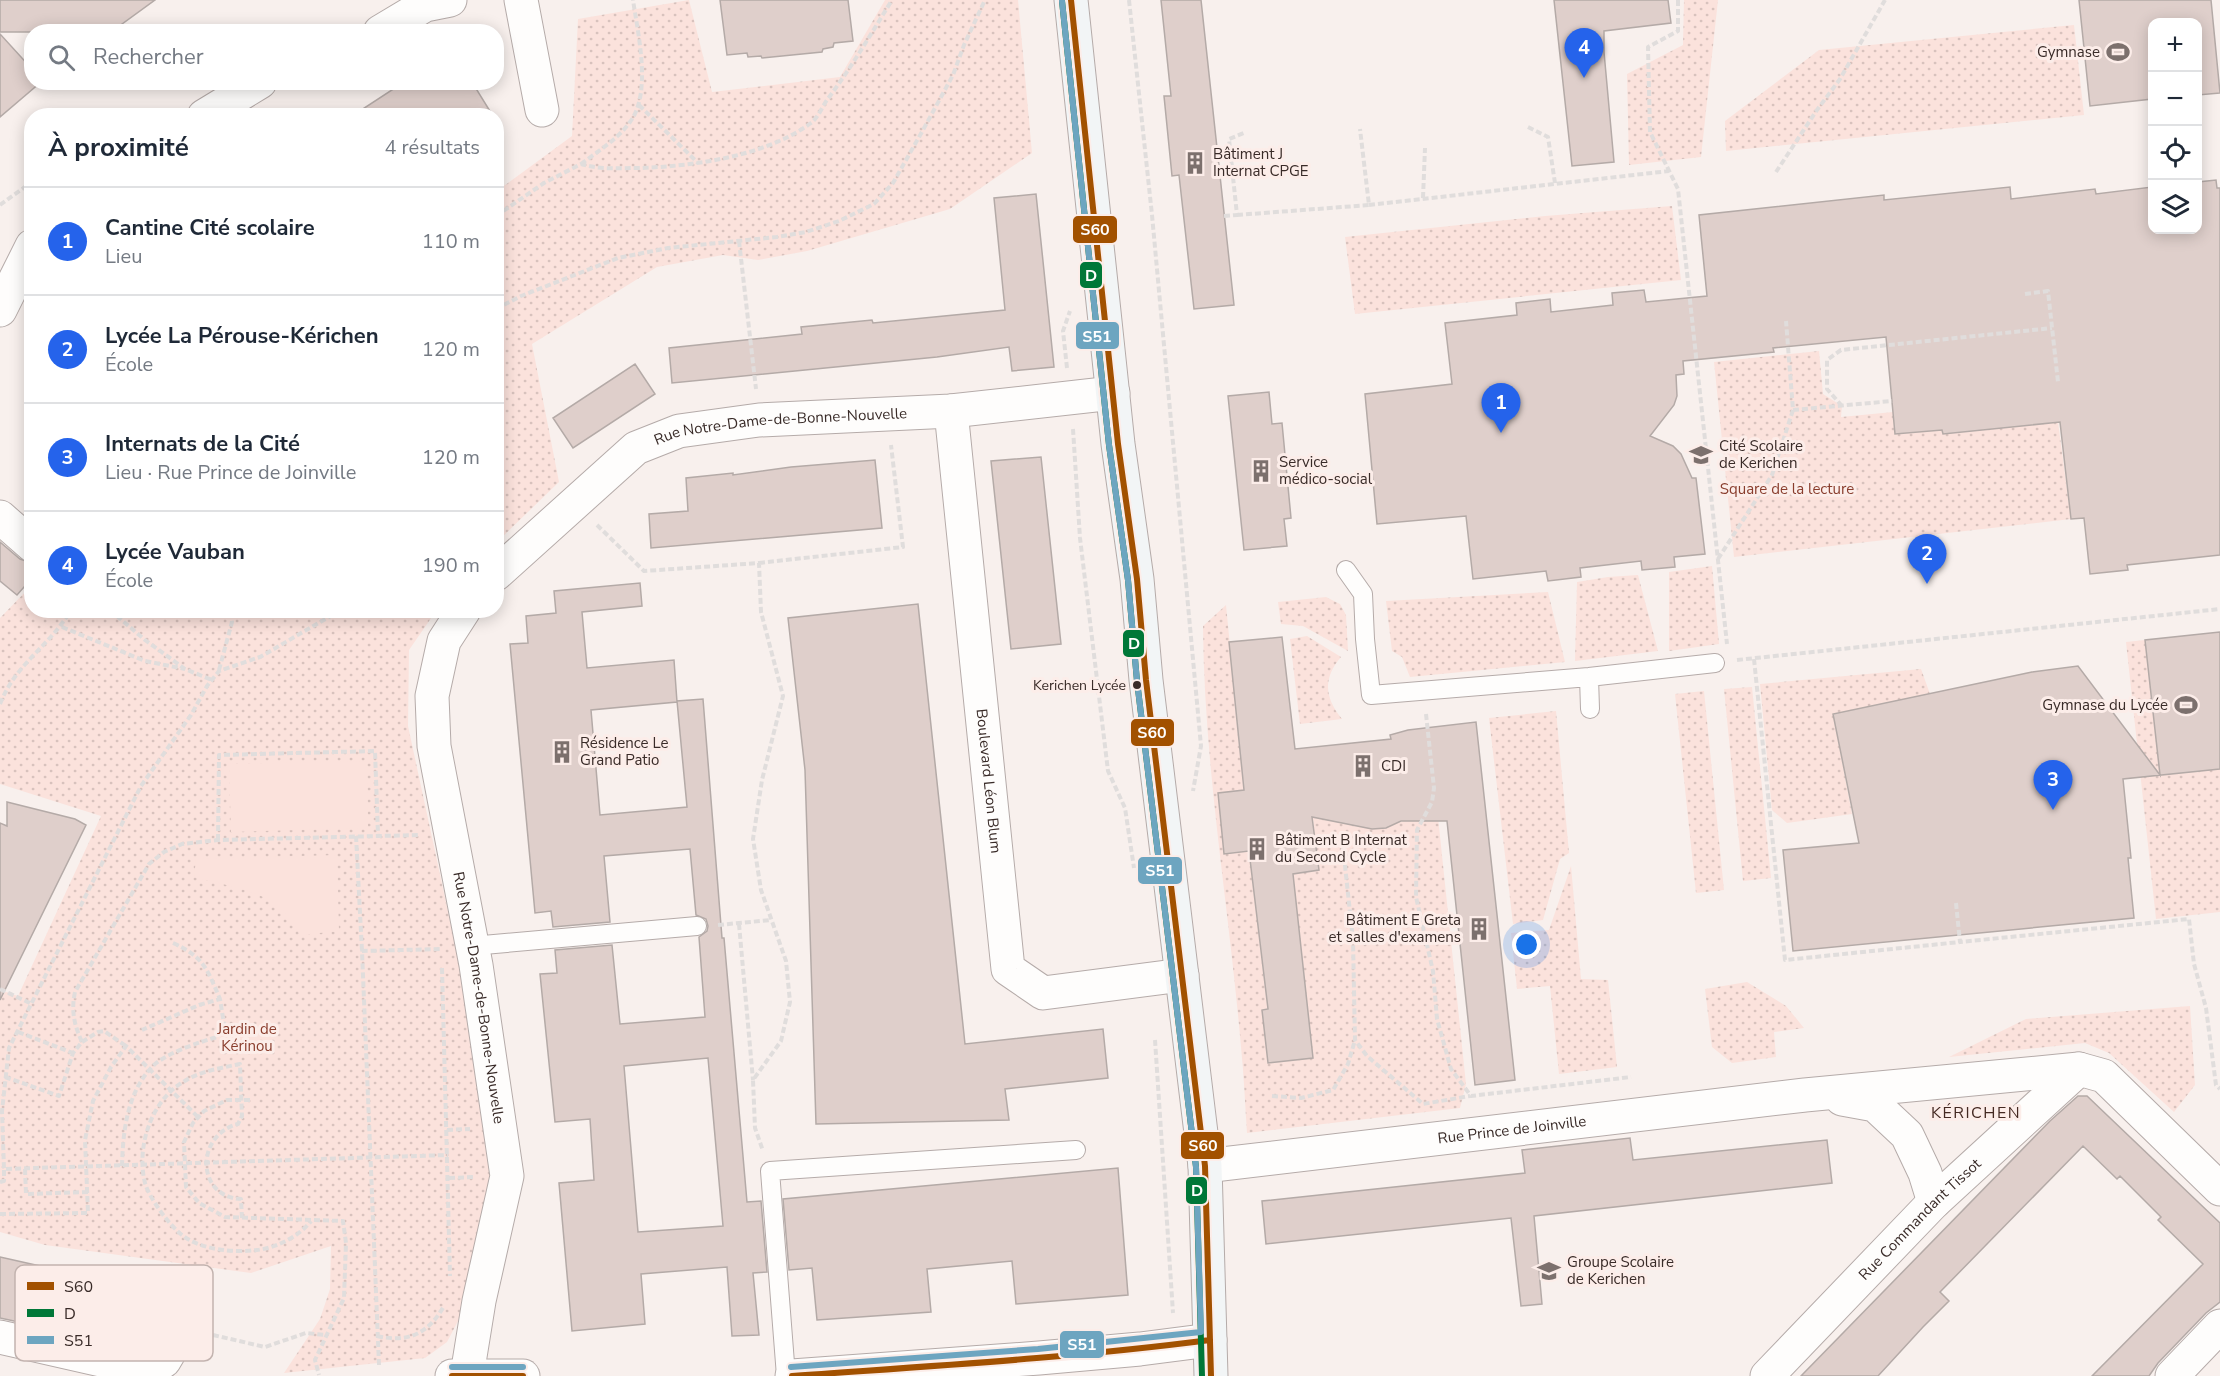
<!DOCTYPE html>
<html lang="fr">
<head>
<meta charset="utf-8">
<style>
  :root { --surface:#fff; --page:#f6f6f7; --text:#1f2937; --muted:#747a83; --line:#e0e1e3; --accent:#2563eb }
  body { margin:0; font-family:"Nunito Sans",sans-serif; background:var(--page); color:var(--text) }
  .controls { position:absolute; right:18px; top:18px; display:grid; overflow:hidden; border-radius:12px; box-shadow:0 3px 15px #0003 }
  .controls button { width:54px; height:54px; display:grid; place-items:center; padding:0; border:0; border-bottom:2px solid var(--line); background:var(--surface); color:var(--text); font:30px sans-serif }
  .you { position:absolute; left:1527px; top:945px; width:21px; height:21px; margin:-15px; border:4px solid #fff; border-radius:50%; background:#1a73e8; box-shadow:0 0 0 9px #1a73e833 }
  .badge { display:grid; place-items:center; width:39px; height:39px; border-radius:50%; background:var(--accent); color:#fff; font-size:20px; font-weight:700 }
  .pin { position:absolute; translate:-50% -50px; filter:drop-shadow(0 2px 3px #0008) }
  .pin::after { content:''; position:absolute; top:32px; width:21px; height:18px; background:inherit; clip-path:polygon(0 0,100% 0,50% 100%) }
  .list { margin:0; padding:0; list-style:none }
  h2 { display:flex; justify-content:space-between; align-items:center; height:78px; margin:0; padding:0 24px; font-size:26px }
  h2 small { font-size:20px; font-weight:400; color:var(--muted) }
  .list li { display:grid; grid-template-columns:39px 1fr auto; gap:18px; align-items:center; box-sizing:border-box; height:108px; padding:0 24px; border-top:2px solid var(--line) }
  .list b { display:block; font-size:22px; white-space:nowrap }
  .list p { margin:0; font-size:20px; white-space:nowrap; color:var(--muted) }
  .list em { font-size:20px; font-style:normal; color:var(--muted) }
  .icon { flex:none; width:33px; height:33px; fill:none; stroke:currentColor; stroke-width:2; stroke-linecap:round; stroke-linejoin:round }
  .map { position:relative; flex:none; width:2220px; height:1376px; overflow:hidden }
  .search { position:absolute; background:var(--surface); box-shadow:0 3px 15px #0003; left:24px; top:24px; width:480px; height:66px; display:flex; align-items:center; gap:15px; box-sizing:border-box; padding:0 21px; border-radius:24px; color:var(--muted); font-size:22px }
  .panel { position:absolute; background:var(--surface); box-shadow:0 3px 15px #0003; left:24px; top:108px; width:480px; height:510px; border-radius:24px }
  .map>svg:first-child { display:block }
  .grass { fill:url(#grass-dots) }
  .garden { fill:#fbe2dc }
  .building { fill:#dfcfcb; stroke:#b4aaa7; stroke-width:1.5; fill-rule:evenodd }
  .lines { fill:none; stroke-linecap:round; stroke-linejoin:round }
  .service-casing { stroke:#b5aba9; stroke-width:20 }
  .minor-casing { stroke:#b5aba9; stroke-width:35 }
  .secondary-casing { stroke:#b5aba9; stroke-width:35 }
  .path { stroke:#e0dddc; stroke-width:4; stroke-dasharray:6 3; stroke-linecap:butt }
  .service { stroke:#fefdfc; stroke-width:18 }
  .minor { stroke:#fefdfc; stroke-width:33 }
  .secondary { stroke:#f2f5f6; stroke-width:33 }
  .bus-1-casing { stroke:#fcede9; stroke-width:10 }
  .bus-2-casing { stroke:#fcede9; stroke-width:10 }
  .bus-3-casing { stroke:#fcede9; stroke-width:10 }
  .bus-1 { stroke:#a25100; stroke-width:6 }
  .bus-2 { stroke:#007738; stroke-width:6 }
  .bus-3 { stroke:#6da5c0; stroke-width:6 }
  .bus-dot { fill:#392b28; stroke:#fcede9; stroke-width:2 }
  .labels { text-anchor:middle; stroke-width:6; stroke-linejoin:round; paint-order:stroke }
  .bus-label { font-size:14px; fill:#392b28; stroke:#fcede9; text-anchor:end }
  .poi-label { font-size:15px; fill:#392b28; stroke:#fcede9; text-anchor:start }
  .street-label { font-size:15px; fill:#392b28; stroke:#fcede9 }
  .park-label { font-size:15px; fill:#893d2d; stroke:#fcede9 }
  .neighbourhood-label { font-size:16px; letter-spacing:1.5px; fill:#442922; stroke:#fcede9 }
  .key { fill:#fcede9; stroke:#c2b3af; stroke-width:1.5 }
  .key-label { font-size:16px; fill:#392b28 }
  .line-badge { stroke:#fcede9; stroke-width:2 }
  .badge-label { font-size:16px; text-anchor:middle; font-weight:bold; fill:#fff }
</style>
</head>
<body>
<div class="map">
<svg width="2220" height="1376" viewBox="0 0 2220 1376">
  <defs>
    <pattern id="grass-dots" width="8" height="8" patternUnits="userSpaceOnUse" patternTransform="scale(1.5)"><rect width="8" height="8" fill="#fbe2dc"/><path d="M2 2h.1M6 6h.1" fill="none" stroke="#d8c2bd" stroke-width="1.8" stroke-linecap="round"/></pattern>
  </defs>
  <rect width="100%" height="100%" fill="#f8f0ed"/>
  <path class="grass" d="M689 0 712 92 840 77 885 0H1018L1032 153 950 209 807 251 758 260 723 255 657 267 532 344 559 482 497 542V191L572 136 578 19Z
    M1684 0H1718L1701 157 1629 165 1627 74 1683 45Z
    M2074 25 2084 115 1726 151 1725 121 1819 50Z
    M1672 206 1681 280 1355 314 1345 237 1545 216Z
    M1819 351 1823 394 1842 406 1841 417 1893 412 1895 434 1942 430 1943 434 2058 422 2071 519 1734 557 1714 362Z
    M1712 566 1719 644 1669 651V572Z
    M1638 575 1658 651 1575 661 1577 582 1608 577Z
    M31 586 32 610 436 611 409 650 408 726 491 1111 495 1189 458 1321 447 1342 425 1358 284 1373 320 1319 330 1289 331 1246 251 1273 45 1245 0 1232V990L18 996 101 816 0 784V618Z
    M1548 592 1565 662 1410 677 1402 657 1392 651 1386 601Z
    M1326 597 1340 604 1346 615 1348 651 1303 626 1281 624 1278 602Z
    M1226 605 1244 790 1218 793 1224 853 1249 851 1265 987 1274 1008 1262 1010 1268 1063 1313 1058 1293 874 1315 844 1311 792 1352 817 1354 826 1379 829 1404 821V812L1434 779 1466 1084 1460 1108 1247 1133C1245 1104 1244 1076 1241 1047 1229 906 1204 767 1203 626Z
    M1307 636 1341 657C1323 678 1324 697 1342 719L1300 724 1290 639Z
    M2145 640 2220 769V912L2156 919 2126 642Z
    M1921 669 1930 694 1833 714 1852 814 1787 823 1772 810 1760 684Z
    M1752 687 1771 878 1743 881 1724 689Z
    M1704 691 1724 890 1696 893 1675 694Z
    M1556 711 1569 853 1560 859 1543 920 1513 924 1489 718Z
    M1571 866 1581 979 1608 980 1617 1067 1559 1074 1550 986 1517 989 1511 933 1549 930Z
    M1747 982 1786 1006 1804 1028 1774 1032 1776 1057 1732 1063 1712 1047 1705 989Z
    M2190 1006 2195 1085 2174 1112 2109 1053 2085 1043 1949 1057 2026 1019Z"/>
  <path class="garden" d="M367 761 368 828 231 832 229 764Z
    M337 855 339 931 300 935C293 922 286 911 274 903 256 890 216 883 194 877L196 859Z"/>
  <path class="building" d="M0 0H155L111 32H0Z
    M720 0H848L853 41 834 43 833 47 823 49 822 52 762 58 761 56 748 57 747 53 727 55Z
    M1161 0H1201L1234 305 1194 309 1179 175 1172 176 1164 96H1171Z
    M1554 0H1668L1671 23 1604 31V52L1614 162 1572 166Z
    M2079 0H2211L2220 93 2198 95V22H2152V99L2090 106Z
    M0 34 32 69V82H41L0 117Z
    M404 82H472L493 116H352Z
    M2216 180 2217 188H2220V555L2127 565 2128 570 2090 574 2084 518 2071 519 2060 422 1943 434 1942 430 1895 434 1886 337 1773 348 1774 352 1683 361 1684 374 1676 375 1677 396 1674 405 1650 436 1673 446 1681 454 1692 478H1696L1705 554 1674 557 1675 567 1642 570 1641 561 1580 568 1581 577 1548 581 1546 571 1473 579 1466 516 1377 524 1365 394 1452 384 1445 323 1517 315 1516 303 1550 299 1551 312 1613 305 1612 293 1644 290 1646 302 1707 296 1699 215 1884 195V200L2010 187 2011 199 2095 189 2096 194 2152 187V230H2198V182Z
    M1036 194 1054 367 1012 371 1009 347 937 357 672 383 669 348 802 334 801 327 872 320 873 323 1005 310 994 198Z
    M635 364 655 394 573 448 553 418Z
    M1269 392 1272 424 1282 423 1291 518 1284 519 1287 546 1244 550 1228 396Z
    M1041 457 1061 644 1011 649 991 461Z
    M875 460 882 528 651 548 649 514 688 511 686 478 733 473V475L791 467Z
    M0 542 20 559 32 563V578L17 595 0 581Z
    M640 583 642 606 582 612 587 668 674 660 677 702 591 710 600 815 687 807 677 701 703 699 722 938H724L747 1202 761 1201 767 1272 753 1273 759 1335 732 1336 727 1267 641 1274 645 1324 572 1331 559 1183 594 1180 590 1119 555 1122 540 974 557 973 555 950 612 945 620 1024 705 1017 699 937 707 931 708 926 706 919 696 915 690 849 604 856 610 922 553 927 551 911 535 913 510 644 528 643 526 616 556 613 554 591ZM708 1058 723 1226 638 1232 624 1066Z
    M918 604 965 1044 1103 1029 1108 1078 1005 1089 1009 1120 816 1124 805 770 788 618Z
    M2220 632V769L2123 779 2131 858H2128L2134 918 1793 951 1783 850 1859 843 1833 714 2032 672 2078 666 2160 775 2145 640Z
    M1282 637 1295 749 1391 739 1390 735 1408 730 1476 722 1515 1080 1475 1085 1447 821H1401L1386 828 1372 829 1312 817 1319 870 1293 874 1313 1058 1268 1063 1262 1010 1268 1009 1249 851 1224 854 1218 793 1244 790 1229 642Z
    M7 802 75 819 86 825 0 1000V823L7 826Z
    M2078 1096H2087L2220 1223V1302L2206 1313 2158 1363 2149 1376H2092L2203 1264 2158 1220 2161 1217 2120 1176 2117 1179 2083 1146 1940 1292 1949 1301 1923 1327 1878 1376H1801L2050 1121Z
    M1630 1138 1633 1160 1827 1140 1832 1183 1534 1216 1542 1304 1521 1306 1511 1218 1266 1244 1262 1201 1525 1173 1522 1150Z
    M1118 1168 1128 1295 1016 1304 1012 1261 927 1269 931 1312 817 1320 812 1268 789 1270 783 1199Z
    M0 1257 58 1270V1268L107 1276 108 1274 156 1282 147 1344 42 1327 0 1318Z"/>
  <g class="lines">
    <g class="service-casing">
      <path id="service" d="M1346 570 1363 594 1365 639 1371 695 1589 677 1715 663
        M1589 677 1590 709
        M472 946 697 926
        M786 1376 770 1171 1076 1150"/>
    </g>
    <g class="minor-casing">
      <g id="minor">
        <path d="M521 0 542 110"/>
        <path d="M380 32 425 5 450 0"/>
        <path d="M204 116 260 82"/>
        <path d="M0 310 32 246"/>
        <path id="s1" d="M951 411 1008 969 1043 993 1182 975"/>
        <path d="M0 517 32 545"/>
        <path id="s2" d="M496 574 636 448 679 431 759 420 951 411 1113 393"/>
        <path id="s3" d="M464 610 444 641 432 696 434 746 476 965 507 1176 479 1301 467 1375"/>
        <path d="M1842 1099 1875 1105 1907 1135 1925 1173 1934 1202"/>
        <path id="s4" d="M1205 1166 1805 1095 2079 1069 2104 1076 2220 1189"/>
        <path d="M0 1337 145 1370 164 1361 186 1324"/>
        <path d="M452 1376H523"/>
        <path d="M792 1376 1039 1358 1140 1349 1210 1340"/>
        <path id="s5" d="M1767 1376 1934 1202 2079 1069"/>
        <path d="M2172 1376 2220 1326"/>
      </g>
    </g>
    <g class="secondary-casing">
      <path id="secondary" d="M1071 0 1118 444 1137 579 1146 680 1205 1166 1211 1376"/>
    </g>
    <path class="path" d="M1129 0 1152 215 1201 746 1193 791
      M1678 0V31L1648 47 1650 132 1678 189 1727 644
      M639 105 698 163
      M1528 127 1548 137 1555 183
      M581 164C597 152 618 139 630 122 652 93 638 34 633 0
      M1776 172 1817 110 1840 79 1885 0
      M1423 198 1425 148
      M0 205 32 182
      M1369 205 1669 171
      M1237 215 1369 205 1360 129
      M496 216 544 183 581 164C601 170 619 168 640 168 695 166 766 156 811 123 818 118 822 107 827 100 851 68 871 34 892 0
      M1224 216 1237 215 1229 139 1244 133
      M739 241 756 389
      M2025 294 2048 291 2058 382
      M496 309 521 296 618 258 668 248 777 237 806 232 839 221 874 204 893 183 923 130 953 75 964 45 985 0
      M1067 368 1063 331 1070 311
      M1842 406 1827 389V360L1841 350 2052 328
      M1793 410 1892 401
      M1073 429 1080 538 1108 771 1125 808 1134 868
      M597 525 644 571 759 563 761 612 783 696 762 780 753 839 761 890 786 961 790 1002 781 1041 753 1080 755 1128 763 1151
      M1718 559 1772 475 1793 410 1786 321
      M759 563 903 547 891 445
      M110 610 145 640 185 669 212 680
      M341 610 260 657 219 671 207 686 191 715 141 786 9 1048 2 1111 4 1169 448 1155
      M62 627 145 661 185 669
      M1754 659 1785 960 1960 942
      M1737 660 2220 609
      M219 670 232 622 230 610
      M0 704C16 663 49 647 71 610
      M1426 714 1434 788 1432 802 1417 830 1416 897 1433 971 1437 1019 1451 1069 1471 1096 1631 1077
      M356 836 362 951
      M1342 838 1353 940 1355 1040 1367 1056 1423 1104 1470 1096
      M218 840 219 755 375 751 378 835
      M1956 903 1960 942 2189 919 2194 964 2206 1008 2216 1085 2220 1089
      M739 924 753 1080
      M718 925 771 920
      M173 943C204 957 207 969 220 999
      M442 968 450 1276
      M0 989 32 1004
      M18 1032 73 1053
      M1155 1040 1173 1313
      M82 1042 98 1032 104 1031 126 1046
      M5 1077 59 1096 73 1053 82 1042C74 1025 71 1010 75 992L149 864 164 852 182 844 218 840 420 835
      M1272 1096 1301 1098 1333 1090 1348 1064 1355 1040
      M250 1100H227L204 1111 193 1123 184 1142 186 1187 199 1203 225 1217 343 1221 346 1243 344 1298 315 1360 319 1375
      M447 1130 470 1129
      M122 1166C123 1131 127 1092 153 1066 166 1053 200 1042 217 1037L224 1024 220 999 199 1005 142 1030
      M25 1169 26 1194 88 1192
      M449 1178 476 1177
      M0 1182 4 1181V1169
      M0 1214 88 1213 85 1140 93 1101 111 1067 126 1046 198 1117
      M242 1218 241 1199C196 1197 195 1135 238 1124L242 1116 240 1064C221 1068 200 1071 183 1082 151 1101 136 1147 145 1183 149 1198 170 1226 182 1235 201 1250 234 1253 257 1250 276 1248 300 1236 311 1221
      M213 1335 265 1347 306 1333 325 1335
      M377 1336C408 1343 428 1334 444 1306
      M379 1365 362 951 441 949"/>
    <use href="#service" class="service"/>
    <use href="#minor" class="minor"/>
    <use href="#secondary" class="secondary"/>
    <g class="bus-1-casing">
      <path id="bus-1" d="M1071 0 1118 444 1137 579 1146 680 1205 1166 1211 1376
        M452 1376H523
        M792 1376C931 1366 1071 1358 1210 1340"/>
    </g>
    <g class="bus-2-casing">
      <path id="bus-2" d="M1062 1 1109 445 1128 580 1137 681 1196 1167 1202 1376"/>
    </g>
    <g class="bus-3-casing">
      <path id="bus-3" d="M452 1367H523
        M791 1367 1038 1349 1201 1332 1196 1167 1137 681 1128 580 1109 445 1062 1"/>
    </g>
    <use href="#bus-1" class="bus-1"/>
    <use href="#bus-2" class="bus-2"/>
    <use href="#bus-3" class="bus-3"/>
  </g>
  <defs>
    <g id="stadium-bare" transform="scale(1.8)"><path d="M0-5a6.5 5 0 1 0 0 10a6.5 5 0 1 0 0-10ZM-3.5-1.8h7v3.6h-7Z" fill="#7c706d" stroke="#fcede9" stroke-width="2.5" paint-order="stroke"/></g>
    <g id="building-bare" transform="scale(1.8)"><path d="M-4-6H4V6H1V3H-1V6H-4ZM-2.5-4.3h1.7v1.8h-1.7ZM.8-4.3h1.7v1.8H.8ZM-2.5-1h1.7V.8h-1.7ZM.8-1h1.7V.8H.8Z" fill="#7c706d" stroke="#fcede9" stroke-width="2.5" paint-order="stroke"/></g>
    <g id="school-bare" transform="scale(1.8)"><path d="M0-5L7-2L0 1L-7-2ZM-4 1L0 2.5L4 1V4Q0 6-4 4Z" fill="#7c706d" stroke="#fcede9" stroke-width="2.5" paint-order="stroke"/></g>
  </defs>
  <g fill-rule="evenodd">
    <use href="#stadium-bare" x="2118" y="52"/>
    <use href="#building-bare" x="1195" y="163"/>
    <use href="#school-bare" x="1701" y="455"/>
    <use href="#building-bare" x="1261" y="471"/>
    <use href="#stadium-bare" x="2186" y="705"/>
    <use href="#building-bare" x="562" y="752"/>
    <use href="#building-bare" x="1363" y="766"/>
    <use href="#building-bare" x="1257" y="849"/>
    <use href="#building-bare" x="1479" y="929"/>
    <use href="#school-bare" x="1549" y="1271"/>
  </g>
  <circle class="bus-dot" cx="1137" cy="685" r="5"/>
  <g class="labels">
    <g class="bus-label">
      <text x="1126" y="690">Kerichen Lycée</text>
    </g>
    <g class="poi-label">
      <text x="2100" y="57" text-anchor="end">Gymnase</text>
      <text x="1213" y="159">Bâtiment J<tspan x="1213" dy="17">Internat CPGE</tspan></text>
      <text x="1719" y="451">Cité Scolaire<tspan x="1719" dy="17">de Kerichen</tspan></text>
      <text x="1279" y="467">Service<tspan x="1279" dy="17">médico-social</tspan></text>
      <text x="2168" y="710" text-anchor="end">Gymnase du Lycée</text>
      <text x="580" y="748">Résidence Le<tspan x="580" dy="17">Grand Patio</tspan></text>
      <text x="1381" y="771">CDI</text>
      <text x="1275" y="845">Bâtiment B Internat<tspan x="1275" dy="17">du Second Cycle</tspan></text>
      <text x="1461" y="925" text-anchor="end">Bâtiment E Greta<tspan x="1461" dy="17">et salles d'examens</tspan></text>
      <text x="1567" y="1267">Groupe Scolaire<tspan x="1567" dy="17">de Kerichen</tspan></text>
    </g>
    <g class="street-label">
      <text dy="5" stroke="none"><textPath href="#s2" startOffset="336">Rue Notre-Dame-de-Bonne-Nouvelle</textPath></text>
      <text dy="5" stroke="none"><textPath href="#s1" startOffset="372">Boulevard Léon Blum</textPath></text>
      <text dy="5" stroke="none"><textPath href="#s3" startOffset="399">Rue Notre-Dame-de-Bonne-Nouvelle</textPath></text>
      <text dy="5" stroke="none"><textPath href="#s4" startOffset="309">Rue Prince de Joinville</textPath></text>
      <text dy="5" stroke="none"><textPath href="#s5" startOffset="219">Rue Commandant Tissot</textPath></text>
    </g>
    <g class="park-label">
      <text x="1787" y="494">Square de la lecture</text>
      <text x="247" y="1034">Jardin de<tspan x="247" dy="17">Kérinou</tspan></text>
    </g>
    <g class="neighbourhood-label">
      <text x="1976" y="1118">KÉRICHEN</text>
    </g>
  </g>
  <rect x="15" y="1265" width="198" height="96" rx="9" class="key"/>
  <rect x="27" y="1282" width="27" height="8" fill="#a25100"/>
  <rect x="27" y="1309" width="27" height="8" fill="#007738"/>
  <rect x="27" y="1336" width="27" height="8" fill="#6da5c0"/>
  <g class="key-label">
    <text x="64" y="1292">S60</text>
    <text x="64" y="1319">D</text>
    <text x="64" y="1346">S51</text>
  </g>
  <g class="line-badge">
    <rect x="1072" y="215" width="46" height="29" rx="6" fill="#a25100"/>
    <rect x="1079" y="261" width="24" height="28" rx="6" fill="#007738"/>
    <rect x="1075" y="321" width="45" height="29" rx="6" fill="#6da5c0"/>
    <rect x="1122" y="629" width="23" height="29" rx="6" fill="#007738"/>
    <rect x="1130" y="718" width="45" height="29" rx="6" fill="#a25100"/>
    <rect x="1137" y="856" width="46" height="29" rx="6" fill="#6da5c0"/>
    <rect x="1180" y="1131" width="45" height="29" rx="6" fill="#a25100"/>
    <rect x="1185" y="1176" width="23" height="29" rx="6" fill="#007738"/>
    <rect x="1059" y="1330" width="46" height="29" rx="6" fill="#6da5c0"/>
  </g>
  <g class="badge-label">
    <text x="1095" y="235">S60</text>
    <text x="1091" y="281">D</text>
    <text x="1097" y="342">S51</text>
    <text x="1134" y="649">D</text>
    <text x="1152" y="738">S60</text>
    <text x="1160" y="876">S51</text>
    <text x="1203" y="1151">S60</text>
    <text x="1197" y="1196">D</text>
    <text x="1082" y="1350">S51</text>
  </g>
</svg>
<div class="controls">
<button>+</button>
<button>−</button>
<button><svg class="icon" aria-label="locate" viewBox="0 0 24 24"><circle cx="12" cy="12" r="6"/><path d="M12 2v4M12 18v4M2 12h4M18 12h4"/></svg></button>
<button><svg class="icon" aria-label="layers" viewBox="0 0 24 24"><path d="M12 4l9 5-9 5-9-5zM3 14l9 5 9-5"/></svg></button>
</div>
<div class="you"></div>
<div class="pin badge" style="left:1501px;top:433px">1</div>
<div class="pin badge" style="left:1927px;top:584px">2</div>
<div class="pin badge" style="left:2053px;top:810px">3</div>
<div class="pin badge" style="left:1584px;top:78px">4</div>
<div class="search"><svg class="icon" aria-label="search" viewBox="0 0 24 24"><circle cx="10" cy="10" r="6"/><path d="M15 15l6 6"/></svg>Rechercher</div>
<section class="panel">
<h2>À proximité<small>4 résultats</small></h2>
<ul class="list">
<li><span class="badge">1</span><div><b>Cantine Cité scolaire</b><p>Lieu</p></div><em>110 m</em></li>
<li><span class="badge">2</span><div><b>Lycée La Pérouse-Kérichen</b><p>École</p></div><em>120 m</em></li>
<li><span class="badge">3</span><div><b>Internats de la Cité</b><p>Lieu · Rue Prince de Joinville</p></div><em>120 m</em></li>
<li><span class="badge">4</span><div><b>Lycée Vauban</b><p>École</p></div><em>190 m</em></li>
</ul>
</section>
</div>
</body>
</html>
